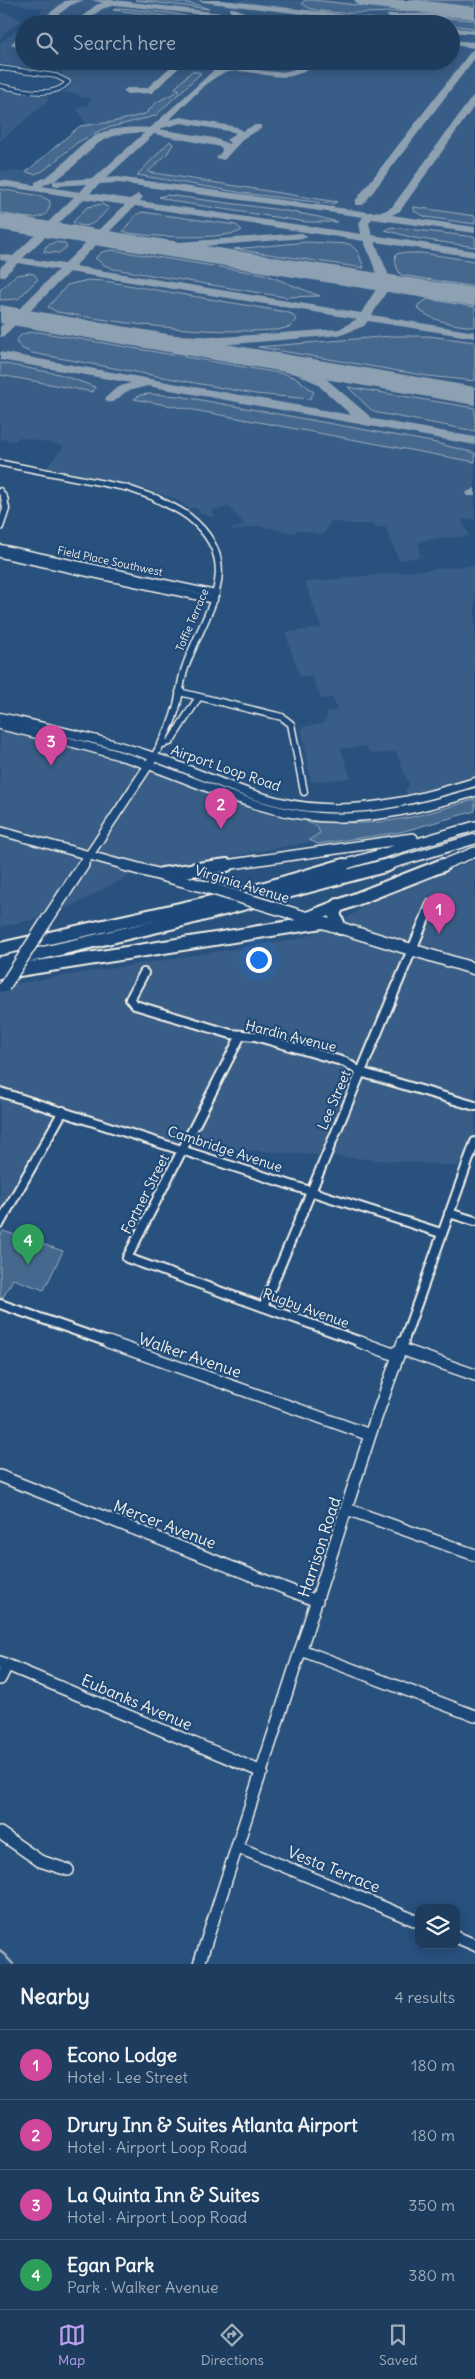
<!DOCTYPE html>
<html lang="en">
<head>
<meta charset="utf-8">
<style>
  :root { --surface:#1e3d5e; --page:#264464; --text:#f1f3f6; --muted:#a1aebc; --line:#3c5673; --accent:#bca0f2 }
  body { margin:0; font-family:Delius,sans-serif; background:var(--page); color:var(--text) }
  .controls { position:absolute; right:15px; bottom:15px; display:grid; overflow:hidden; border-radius:10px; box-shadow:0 2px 12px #0003 }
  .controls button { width:45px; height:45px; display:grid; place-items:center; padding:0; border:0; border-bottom:1px solid var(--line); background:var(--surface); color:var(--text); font:25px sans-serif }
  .you { position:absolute; left:258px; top:959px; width:18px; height:18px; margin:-12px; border:4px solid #fff; border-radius:50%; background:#1a73e8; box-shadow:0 0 0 8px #1a73e833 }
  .badge { display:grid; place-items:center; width:32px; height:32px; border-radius:50%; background:var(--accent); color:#fff; font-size:16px; font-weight:700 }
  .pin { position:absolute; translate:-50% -41px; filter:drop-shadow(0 1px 2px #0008) }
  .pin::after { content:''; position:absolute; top:26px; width:18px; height:15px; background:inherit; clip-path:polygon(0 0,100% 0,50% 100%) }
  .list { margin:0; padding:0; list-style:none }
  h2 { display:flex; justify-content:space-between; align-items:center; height:65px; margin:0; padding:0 20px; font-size:21px }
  h2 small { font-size:16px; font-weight:400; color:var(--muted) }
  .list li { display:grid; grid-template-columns:32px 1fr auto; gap:15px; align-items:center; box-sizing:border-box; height:70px; padding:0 20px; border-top:1px solid var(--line) }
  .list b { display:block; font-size:19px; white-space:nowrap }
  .list p { margin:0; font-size:16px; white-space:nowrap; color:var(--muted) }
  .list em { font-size:16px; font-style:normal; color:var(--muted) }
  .icon { flex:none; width:28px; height:28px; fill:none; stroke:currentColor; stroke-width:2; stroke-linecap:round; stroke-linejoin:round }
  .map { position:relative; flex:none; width:475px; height:1964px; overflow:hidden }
  .search { position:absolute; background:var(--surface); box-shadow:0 2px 12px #0003; left:15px; right:15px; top:15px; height:55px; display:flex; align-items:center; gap:12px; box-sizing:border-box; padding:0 18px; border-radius:28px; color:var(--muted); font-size:19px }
  .sheet { height:345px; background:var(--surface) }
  nav { display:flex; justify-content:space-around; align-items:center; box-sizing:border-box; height:70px; border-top:1px solid var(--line); background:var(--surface); font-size:14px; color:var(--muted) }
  nav a { display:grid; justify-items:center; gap:2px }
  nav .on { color:var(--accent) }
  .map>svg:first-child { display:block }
  .built { fill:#375d86; fill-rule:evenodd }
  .green { fill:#45688e; stroke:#9cacbb }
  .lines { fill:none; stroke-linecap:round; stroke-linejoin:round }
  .stream { stroke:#a4b2be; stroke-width:2.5 }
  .taxiway { fill:#8ea1b3; fill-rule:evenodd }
  .runway { fill:#8ea1b3; fill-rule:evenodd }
  .minor-far4-casing { stroke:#f4f1e8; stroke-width:5.5 }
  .minor-far3-casing { stroke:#f4f1e8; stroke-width:8 }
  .minor-far2-casing { stroke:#f4f1e8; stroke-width:9 }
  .minor-far1-casing { stroke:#f4f1e8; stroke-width:12 }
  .minor-casing { stroke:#f4f1e8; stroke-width:14 }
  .major-far1-casing { stroke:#f4f1e8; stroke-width:11 }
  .major-casing { stroke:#f4f1e8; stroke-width:14 }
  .highway-far1-casing { stroke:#f4f1e8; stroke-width:12 }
  .highway-casing { stroke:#f4f1e8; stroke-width:16 }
  .minor-far4 { stroke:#1f4a7a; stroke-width:4 }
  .minor-far3 { stroke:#1f4a7a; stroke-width:5 }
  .minor-far2 { stroke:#1f4a7a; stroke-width:6 }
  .minor-far1 { stroke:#1f4a7a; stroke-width:8 }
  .minor { stroke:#1f4a7a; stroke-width:11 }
  .major-far1 { stroke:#1f4a7a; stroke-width:8 }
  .major { stroke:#1f4a7a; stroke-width:11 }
  .highway-far1 { stroke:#1f4a7a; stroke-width:9 }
  .highway { stroke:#1f4a7a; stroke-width:12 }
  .major-bridge-casing { stroke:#f4f1e8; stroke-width:14; stroke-linecap:butt }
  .major-bridge { stroke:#1f4a7a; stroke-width:11 }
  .labels { text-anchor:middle; stroke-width:4.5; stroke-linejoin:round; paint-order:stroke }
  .far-street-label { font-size:11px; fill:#f4f1e8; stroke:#1f4a7a }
  .street-label { font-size:14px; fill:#f4f1e8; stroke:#1f4a7a }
  .near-street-label { font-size:16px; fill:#f4f1e8; stroke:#1f4a7a }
</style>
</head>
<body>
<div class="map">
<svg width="475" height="1964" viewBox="0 0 475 1964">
  <rect width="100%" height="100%" fill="#28517e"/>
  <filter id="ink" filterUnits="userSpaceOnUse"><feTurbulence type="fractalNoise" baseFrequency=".02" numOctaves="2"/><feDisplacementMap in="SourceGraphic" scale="10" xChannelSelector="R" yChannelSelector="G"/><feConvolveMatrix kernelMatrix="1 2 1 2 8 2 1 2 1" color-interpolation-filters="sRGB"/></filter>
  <g filter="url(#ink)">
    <path class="built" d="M0 0H475V519L462 520 469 536 422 541V542L418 543 421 549 418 550 421 557 399 560 385 527 375 528 374 524H348L331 521 323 535 298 530 295 533 258 526 232 531 230 529 245 525 229 507 212 511 216 516 212 517 198 513 200 511 195 508H189L172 498 146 489 46 468 64 446 19 437 15 441 0 439V171H27L77 127 86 125 77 109 82 105 89 106 90 105 87 104 92 99 79 97V94L63 93 72 84 62 74 63 72 0 64V43L44 9 3 2 0 4ZM24 24H451V61H24Z
      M0 12 11 14 22 21 2 34H4L0 39Z
      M0 89 50 97 47 99 49 100 0 141Z
      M475 565V779L409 799 405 790 409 785 396 752 375 754 369 752 366 746 341 749 351 778 311 782 301 727 323 724 327 716 326 712 337 710 333 698 321 699 312 676 300 677 285 632 321 628 305 582Z
      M0 720 48 730 193 779 299 805 360 833 131 875 55 915 0 927Z
      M475 860V1137L459 1166 176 1145 66 1108 0 1221V986L297 939 338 925 365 905Z"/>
    <path class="green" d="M135 0C158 0 188 0 209 9Z
      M305 0H313L407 11C389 12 311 18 302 3Z
      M408 0H475V8Z
      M119 8 169 13 210 21 113 10Z
      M445 18 475 20V28L403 20Z
      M192 71 201 73 155 116 103 129 78 142 43 171 34 174 26 172 80 126 113 122 145 114 157 102 180 90 175 88Z
      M170 141 173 144 167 154 148 172 337 202 332 204 249 194 137 175Z
      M0 189 41 196 50 201C51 228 16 215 0 213Z
      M167 195 281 210 319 217 337 222H307L177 202 159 197Z
      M102 204 109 208C98 220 89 232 73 222L87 207Z
      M414 207 475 216V224L426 217 414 211Z
      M142 212 236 225 242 230C232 240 138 238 123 231L136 215Z
      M392 227 475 237V247L414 238 385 230Z
      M55 242 64 243 67 247 59 253 44 252 46 246Z
      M307 242 350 244 358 252 364 268 234 249Z
      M112 250 264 274 320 296 285 297 114 269 104 265 95 258 102 252Z
      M400 253H422L475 261V287L401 275C397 270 394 261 396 254Z
      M29 273 34 274 38 279 18 299 0 300V290L16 275Z
      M88 280 104 281 286 312 292 314 297 320 290 327 277 330C200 334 133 325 57 312L48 307 67 285Z
      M428 299 475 307V327C456 325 432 322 417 308L419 304Z
      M39 332 285 374 298 379 314 392 310 399 255 394 32 353 21 348 16 342C20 332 29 332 39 332Z
      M392 336H428L475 342V381L428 376 258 347Z
      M0 363 59 374 95 387 93 392 0 375Z
      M348 387 475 408V431L378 413 370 409Z
      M150 394 179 396 432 442 475 453V462L134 399 140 395Z
      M475 799V811L401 832 318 844 309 840 320 833 317 826 307 822C326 821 346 823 365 823 402 822 440 810 475 799Z
      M3 1231 63 1251 44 1290 13 1279 2 1299 0 1298V1237Z"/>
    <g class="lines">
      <path class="stream" d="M0 1950 13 1964"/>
      <path class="taxiway" d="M70 0H84L71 5 46 24H36L65 1Z
        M91 0H115L221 13 225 15 221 17 115 5 102 9 82 24H73L96 5 103 3Z
        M198 0H222L406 22 410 24H383L202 2Z
        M230 8C243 7 255 22 267 22 275 22 284 18 290 23L256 24 230 12Z
        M475 13V17L390 18 386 16 390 14Z
        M451 27 475 30V34L451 32Z
        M21 33H24V40L20 43 24 45V51L11 44Z
        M451 40 475 42V48L451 45Z
        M475 49V58L363 205H355V201L472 50Z
        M177 61H186L152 93 127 94 123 91 127 88H147Z
        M224 61H233L227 68C251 65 281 81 303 64H277L273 61H317C284 96 250 59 218 76 204 83 182 109 169 120L181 117 237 127 242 131 255 125H261V129L245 137 224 160 216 158 222 151 221 147 154 134 106 178 118 177 369 212 384 211 392 207 472 97 475 96V105L400 211 392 215 475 227V233L372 219 369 223 372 235 475 251V257L375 242 392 283 372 315 475 332V338L368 321 364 326 341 335 221 345 118 337 114 336 112 334 114 332 221 337 339 329 357 319 69 272 27 314 45 319 47 321 45 323 41 324 21 319 4 336 0 337V327L11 316 0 313V307L17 311 58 270 18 263 4 276 0 277V268L7 261 0 260V254L13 256 74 197 0 186V180L35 185V182C59 173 70 153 90 139 107 127 129 127 150 128ZM181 123 234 132 235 134 226 140 230 143 229 144 214 138 159 129ZM144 133 94 178 54 181C92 158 90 131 144 133ZM53 181V185L57 186 87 184 80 192 42 186ZM118 183 363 217 359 223 361 234 140 201 143 197 138 194 130 199 90 193 100 184ZM84 199 125 205 64 264 23 258ZM135 206 364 241 380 283 361 313 75 266Z
        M302 233 307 236 306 238 179 248 121 244 116 241 121 238 179 242Z
        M0 352 351 415 316 383 277 365 275 362 281 358 324 377 373 419 475 437V445L148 386C141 388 134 389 128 391 119 395 117 404 107 402L105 399C113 389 119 386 131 383L0 360Z
        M428 384 475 387V395L424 391 422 388Z
        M475 488V496H467L465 493Z"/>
      <path class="runway" d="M354 0H416L475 7V19L364 6 357 4Z
        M0 214 475 288V306L0 230Z
        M0 305 475 387V405L0 323Z"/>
      <g class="minor-far4-casing">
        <path id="minor-far4" d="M0 68 56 76 68 82C53 100 20 89 0 86"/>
      </g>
      <g class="minor-far3-casing">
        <path id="minor-far3" d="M0 463 127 488 158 499
          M0 491 5 499"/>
      </g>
      <g class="minor-far2-casing">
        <path id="minor-far2" d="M0 527 6 509 4 498
          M0 548 216 594
          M0 554 214 600
          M179 692 282 717 291 724 304 792
          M160 745 170 742 199 697
          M154 757C161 743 171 728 175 712 180 698 180 682 185 668 203 614 249 565 189 517 179 509 166 504 155 498"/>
      </g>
      <g class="minor-far1-casing">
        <path id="minor-far1" d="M144 973 130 999 135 1005 231 1034 255 1036 345 1062 360 1072 475 1106
          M241 1035 127 1258 364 1343
          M0 1092 441 1233
          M449 1213 475 1221
          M0 1223 63 1111
          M0 1304 111 1343
          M263 1307 431 904
          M403 1343 475 1142"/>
      </g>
      <g class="minor-casing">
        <path id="minor" d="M108 1342 370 1435
          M360 1342 393 1354 401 1349 475 1375
          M0 1476 317 1601
          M347 1509 475 1555
          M301 1650 475 1716
          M0 1662 262 1772
          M0 1679 7 1665
          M0 1833 40 1861 68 1870
          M237 1847 419 1922
          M456 1937 475 1945
          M199 1964 370 1435 403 1342"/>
      </g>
      <g class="major-far1-casing">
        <path id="major-far1" d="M0 717C52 729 104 740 154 757 209 776 263 806 323 808 376 811 425 797 475 782
          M0 725C48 737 96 747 143 763 201 783 257 812 319 817 373 821 424 807 475 792
          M0 831 128 866
          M82 866 152 760"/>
      </g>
      <g class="major-casing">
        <path id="major" d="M124 865 213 889
          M285 911 475 969
          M47 920 83 865"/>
      </g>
      <g class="highway-far1-casing">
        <path id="highway-far1" d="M218 866 413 838
          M340 866 475 826
          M384 866 475 839
          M440 866 475 852"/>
      </g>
      <g class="highway-casing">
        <path id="highway" d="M162 874 227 865
          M338 905 334 914 340 928
          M308 918 443 865
          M0 949 238 896 344 865
          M0 963 179 921 388 865
          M0 973 322 922"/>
      </g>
      <use href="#minor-far4" class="minor-far4"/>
      <use href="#minor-far3" class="minor-far3"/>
      <use href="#minor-far2" class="minor-far2"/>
      <use href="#minor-far1" class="minor-far1"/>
      <use href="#minor" class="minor"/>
      <use href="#major-far1" class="major-far1"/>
      <use href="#major" class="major"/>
      <use href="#highway-far1" class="highway-far1"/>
      <use href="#highway" class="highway"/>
      <g class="major-bridge-casing">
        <path id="major-bridge" d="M213 889 285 911
          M4 987 47 920"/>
      </g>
      <use href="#major-bridge" class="major-bridge"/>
    </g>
  </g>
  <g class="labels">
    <g class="far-street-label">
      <text transform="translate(110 561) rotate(12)" y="4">Field Place Southwest</text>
      <text transform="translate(192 620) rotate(-67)" y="4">Toffie Terrace</text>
    </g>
    <g class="street-label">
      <text transform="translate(226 768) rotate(19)" y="5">Airport Loop Road</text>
      <text transform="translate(242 884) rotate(17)" y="5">Virginia Avenue</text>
      <text transform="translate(291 1036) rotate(14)" y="5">Hardin Avenue</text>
      <text transform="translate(334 1100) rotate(-67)" y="5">Lee Street</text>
      <text transform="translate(225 1149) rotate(18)" y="5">Cambridge Avenue</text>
      <text transform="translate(145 1194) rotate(-63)" y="5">Fortner Street</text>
      <text transform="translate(306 1308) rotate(20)" y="5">Rugby Avenue</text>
    </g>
    <g class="near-street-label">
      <text transform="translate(190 1355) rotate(19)" y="6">Walker Avenue</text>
      <text transform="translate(165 1524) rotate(21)" y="6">Mercer Avenue</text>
      <text transform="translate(319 1547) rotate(-72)" y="6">Harrison Road</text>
      <text transform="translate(137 1702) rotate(23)" y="6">Eubanks Avenue</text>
      <text transform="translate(334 1869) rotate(22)" y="6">Vesta Terrace</text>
    </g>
  </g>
</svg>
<div class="controls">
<button><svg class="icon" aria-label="layers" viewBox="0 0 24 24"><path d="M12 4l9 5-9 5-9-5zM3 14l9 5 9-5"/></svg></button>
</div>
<div class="you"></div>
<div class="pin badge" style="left:439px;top:934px;background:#d1479c">1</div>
<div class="pin badge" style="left:221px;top:829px;background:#d1479c">2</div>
<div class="pin badge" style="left:51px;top:766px;background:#d1479c">3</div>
<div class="pin badge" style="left:28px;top:1265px;background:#2e9e5b">4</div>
<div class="search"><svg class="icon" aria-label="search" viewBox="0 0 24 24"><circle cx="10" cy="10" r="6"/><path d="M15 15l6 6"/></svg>Search here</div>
</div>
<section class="sheet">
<h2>Nearby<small>4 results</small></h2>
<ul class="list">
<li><span class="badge" style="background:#d1479c">1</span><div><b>Econo Lodge</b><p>Hotel · Lee Street</p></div><em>180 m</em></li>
<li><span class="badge" style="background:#d1479c">2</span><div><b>Drury Inn &amp; Suites Atlanta Airport</b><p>Hotel · Airport Loop Road</p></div><em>180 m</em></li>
<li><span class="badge" style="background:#d1479c">3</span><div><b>La Quinta Inn &amp; Suites</b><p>Hotel · Airport Loop Road</p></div><em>350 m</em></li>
<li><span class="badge" style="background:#2e9e5b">4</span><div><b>Egan Park</b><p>Park · Walker Avenue</p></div><em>380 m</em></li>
</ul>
</section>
<nav>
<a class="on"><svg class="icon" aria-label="map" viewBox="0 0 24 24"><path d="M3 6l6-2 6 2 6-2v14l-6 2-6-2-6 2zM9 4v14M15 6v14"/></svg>Map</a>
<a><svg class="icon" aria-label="directions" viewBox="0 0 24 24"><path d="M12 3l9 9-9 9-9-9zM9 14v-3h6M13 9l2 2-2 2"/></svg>Directions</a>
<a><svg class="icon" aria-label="saved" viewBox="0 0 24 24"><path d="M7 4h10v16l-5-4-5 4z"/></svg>Saved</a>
</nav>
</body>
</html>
